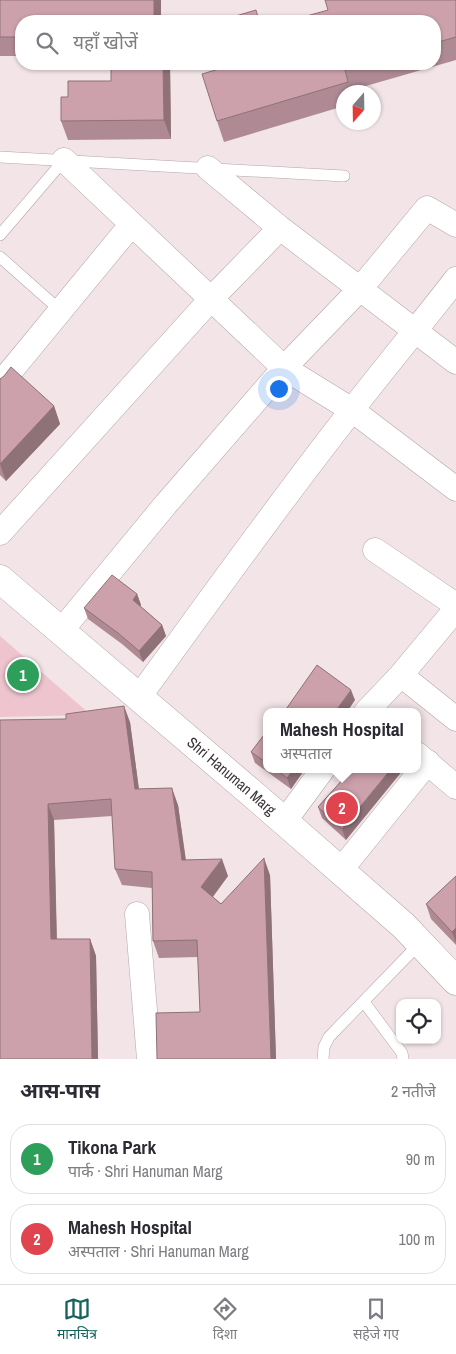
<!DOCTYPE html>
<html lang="hi">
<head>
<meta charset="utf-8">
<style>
  :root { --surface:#fff; --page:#f7f7f7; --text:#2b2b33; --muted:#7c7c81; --line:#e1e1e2; --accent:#17635b }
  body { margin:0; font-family:"Archivo Narrow","Noto Sans Devanagari",sans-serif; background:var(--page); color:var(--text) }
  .controls { position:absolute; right:15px; bottom:15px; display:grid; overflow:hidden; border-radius:10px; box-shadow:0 1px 4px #0004 }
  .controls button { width:45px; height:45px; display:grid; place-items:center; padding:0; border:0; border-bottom:1px solid var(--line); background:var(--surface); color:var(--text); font:25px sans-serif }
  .compass { position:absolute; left:336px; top:85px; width:45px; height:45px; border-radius:50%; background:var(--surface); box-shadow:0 1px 4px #0004; rotate:200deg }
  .you { position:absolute; left:278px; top:388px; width:18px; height:18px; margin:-12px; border:4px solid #fff; border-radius:50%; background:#1a73e8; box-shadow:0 0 0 8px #1a73e833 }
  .badge { display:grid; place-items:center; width:32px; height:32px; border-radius:50%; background:var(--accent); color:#fff; font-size:16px; font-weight:700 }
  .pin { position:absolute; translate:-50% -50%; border:2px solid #fff; box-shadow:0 1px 5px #0006 }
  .popup { position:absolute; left:263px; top:708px; width:158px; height:65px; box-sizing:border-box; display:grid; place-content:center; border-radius:10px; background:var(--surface); filter:drop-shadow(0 1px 4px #0005); font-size:16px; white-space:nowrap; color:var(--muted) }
  .popup b { font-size:19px; color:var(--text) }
  .popup::after { content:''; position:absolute; left:50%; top:100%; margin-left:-10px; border:10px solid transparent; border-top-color:var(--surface) }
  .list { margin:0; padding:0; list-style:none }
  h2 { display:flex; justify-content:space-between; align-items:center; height:65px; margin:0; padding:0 20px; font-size:21px }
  h2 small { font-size:16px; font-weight:400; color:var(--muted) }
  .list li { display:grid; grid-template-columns:32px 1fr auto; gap:15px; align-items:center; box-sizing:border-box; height:70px; margin:0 10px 10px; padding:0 10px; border:1px solid var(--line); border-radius:20px }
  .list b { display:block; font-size:19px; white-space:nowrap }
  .list p { margin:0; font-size:16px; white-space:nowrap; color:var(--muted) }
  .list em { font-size:16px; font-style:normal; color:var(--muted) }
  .icon { flex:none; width:28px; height:28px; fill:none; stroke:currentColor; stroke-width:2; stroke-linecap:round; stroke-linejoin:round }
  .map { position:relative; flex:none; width:456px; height:1059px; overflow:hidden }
  .search { position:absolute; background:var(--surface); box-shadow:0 1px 4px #0004; left:15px; right:15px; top:15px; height:55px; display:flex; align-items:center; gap:12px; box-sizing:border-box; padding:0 18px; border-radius:20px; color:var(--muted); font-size:19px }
  .sheet { height:225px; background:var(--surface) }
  nav { display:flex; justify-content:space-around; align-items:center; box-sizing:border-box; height:70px; border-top:1px solid var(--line); background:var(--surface); font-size:14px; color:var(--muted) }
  nav a { display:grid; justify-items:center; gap:2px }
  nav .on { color:var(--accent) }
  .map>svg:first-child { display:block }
  .green { fill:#eec5cf }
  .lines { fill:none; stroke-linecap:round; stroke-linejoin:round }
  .service-casing { stroke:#b3a6a9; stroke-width:12 }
  .minor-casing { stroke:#b3a6a9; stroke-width:25 }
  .tertiary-casing { stroke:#b3a6a9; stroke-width:29 }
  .service { stroke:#fff; stroke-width:11 }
  .minor { stroke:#fff; stroke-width:24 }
  .tertiary { stroke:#fff; stroke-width:28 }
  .wall { fill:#af8a94 }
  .shaded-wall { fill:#8f7178 }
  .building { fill:#cca1ac; stroke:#8f7178 }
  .labels { text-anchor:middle; stroke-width:4.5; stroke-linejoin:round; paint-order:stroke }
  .street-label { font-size:15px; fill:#3c3637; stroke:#fff }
</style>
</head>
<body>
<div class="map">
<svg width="456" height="1059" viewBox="0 0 456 1059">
  <rect width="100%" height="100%" fill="#f2e4e7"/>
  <path class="green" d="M0 636 91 715 0 717Z"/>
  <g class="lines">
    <g class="service-casing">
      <path id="service" d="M0 157 344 176
        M0 235 64 160
        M0 257 61 311
        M364 1002 402 1053 403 1059
        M323 1059 324 1047 329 1037 420 943"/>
    </g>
    <g class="minor-casing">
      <path id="minor" d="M64 160 284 368 352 410 456 489
        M208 168 280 228 456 362
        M0 384 131 225
        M0 533 211 299 280 228
        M375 550 456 605
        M61 631 166 504 284 368 360 289 427 208 456 225
        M401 675 456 719
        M139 697C209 601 278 504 352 410 386 366 422 323 456 279
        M366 712 401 675 456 609
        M417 754 456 787
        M284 822 323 769
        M340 871 428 762
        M137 914 149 1059"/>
    </g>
    <g class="tertiary-casing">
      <g id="tertiary">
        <path id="s1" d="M0 579 255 796 404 926 456 981"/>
      </g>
    </g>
    <use href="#service" class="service"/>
    <use href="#minor" class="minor"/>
    <use href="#tertiary" class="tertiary"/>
  </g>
  <path class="wall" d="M0 0H161V21H21V56H0Z
    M456 0V60L352 90 353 92H344V106L224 142 217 121 229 66 228 64H435V21Z
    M111 64H170L171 139 68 140 61 121 68 97 111 81Z
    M0 379 54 406 60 424 6 481 0 475Z
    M137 594 141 605 140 606 162 625 166 636 143 662 122 644 88 619 84 608Z
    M0 720 130 722 139 789 178 805 186 860 228 876 213 897 221 904 270 875 276 1059H157L200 1012 198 957 159 958 153 941 152 888 122 885 115 869 112 816 54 820 57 939H90L96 956 98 1059H0Z
    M267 731V769H305L291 789 255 763 251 752Z
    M352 769 346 840 322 818 318 807Z
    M456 876V945L431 919 426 904Z"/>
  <path class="shaded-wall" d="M154 0H161V21H154Z
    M163 64H170L171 139 164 120Z
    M54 406 60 424 6 481 0 464Z
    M137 594 141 605 137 611 133 600Z
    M162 625 166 636 143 662 139 651Z
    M351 690 355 700 347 712H335Z
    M124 706 130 722 141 806 135 789Z
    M294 769H305L291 789 287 778Z
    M391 769H404L346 840 342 829Z
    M172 788 178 805 188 877 182 860Z
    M48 804 54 820 57 956 51 939Z
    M264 858 270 875 276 1059H271Z
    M222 859 228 876 207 904 201 887Z
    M456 928V943L452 932Z
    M90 939 96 956 98 1059H92Z"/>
  <path class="building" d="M0 0H154V21H21V37H0Z
    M325 0H456V37L435 43V21H289L328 10Z
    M256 10 259 21H219Z
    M111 64H163L164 120 61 121V97H68V81H111Z
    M228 64H365L345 70 348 82 217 121 202 74 229 66Z
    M11 367 54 406 0 464V379L4 376Z
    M112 575 137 594 133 600 162 625 139 651 118 633 84 608Z
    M317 665 351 690 335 712H284Z
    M124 706 135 789 172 788 182 860 222 859 201 887 221 904 264 858 271 1059H157L156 1013 200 1012 197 940 153 941 152 872 115 869 111 799 48 804 51 939H90L92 1059H0V720L66 719V714Z
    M267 731V763L251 752Z
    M276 769H294L287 778Z
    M352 769H391L342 829 318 807Z
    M456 876V928L452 932 426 904Z"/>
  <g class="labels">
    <g class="street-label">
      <text dy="5" stroke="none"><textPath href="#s1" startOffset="304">Shri Hanuman Marg</textPath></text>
    </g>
  </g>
</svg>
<div class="controls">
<button><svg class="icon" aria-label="locate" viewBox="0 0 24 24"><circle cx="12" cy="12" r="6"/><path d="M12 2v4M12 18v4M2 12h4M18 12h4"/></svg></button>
</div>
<svg class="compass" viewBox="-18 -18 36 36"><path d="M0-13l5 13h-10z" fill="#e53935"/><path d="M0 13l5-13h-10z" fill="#7c7c81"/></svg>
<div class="you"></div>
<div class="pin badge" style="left:23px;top:675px;background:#2e9e5b">1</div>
<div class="pin badge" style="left:342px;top:808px;background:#e0444e">2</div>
<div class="popup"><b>Mahesh Hospital</b>अस्पताल</div>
<div class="search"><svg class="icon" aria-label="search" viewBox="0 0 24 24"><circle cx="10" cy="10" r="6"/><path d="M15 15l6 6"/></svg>यहाँ खोजें</div>
</div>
<section class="sheet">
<h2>आस-पास<small>2 नतीजे</small></h2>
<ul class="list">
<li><span class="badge" style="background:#2e9e5b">1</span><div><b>Tikona Park</b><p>पार्क · Shri Hanuman Marg</p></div><em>90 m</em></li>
<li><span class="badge" style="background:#e0444e">2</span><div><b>Mahesh Hospital</b><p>अस्पताल · Shri Hanuman Marg</p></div><em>100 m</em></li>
</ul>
</section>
<nav>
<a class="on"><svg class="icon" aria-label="map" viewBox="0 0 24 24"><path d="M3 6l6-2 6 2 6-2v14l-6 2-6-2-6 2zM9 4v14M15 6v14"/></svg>मानचित्र</a>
<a><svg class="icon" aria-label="directions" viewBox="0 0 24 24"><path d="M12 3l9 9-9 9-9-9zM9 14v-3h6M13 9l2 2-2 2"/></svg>दिशा</a>
<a><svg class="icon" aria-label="saved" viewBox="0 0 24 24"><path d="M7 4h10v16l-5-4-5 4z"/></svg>सहेजे गए</a>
</nav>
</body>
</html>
